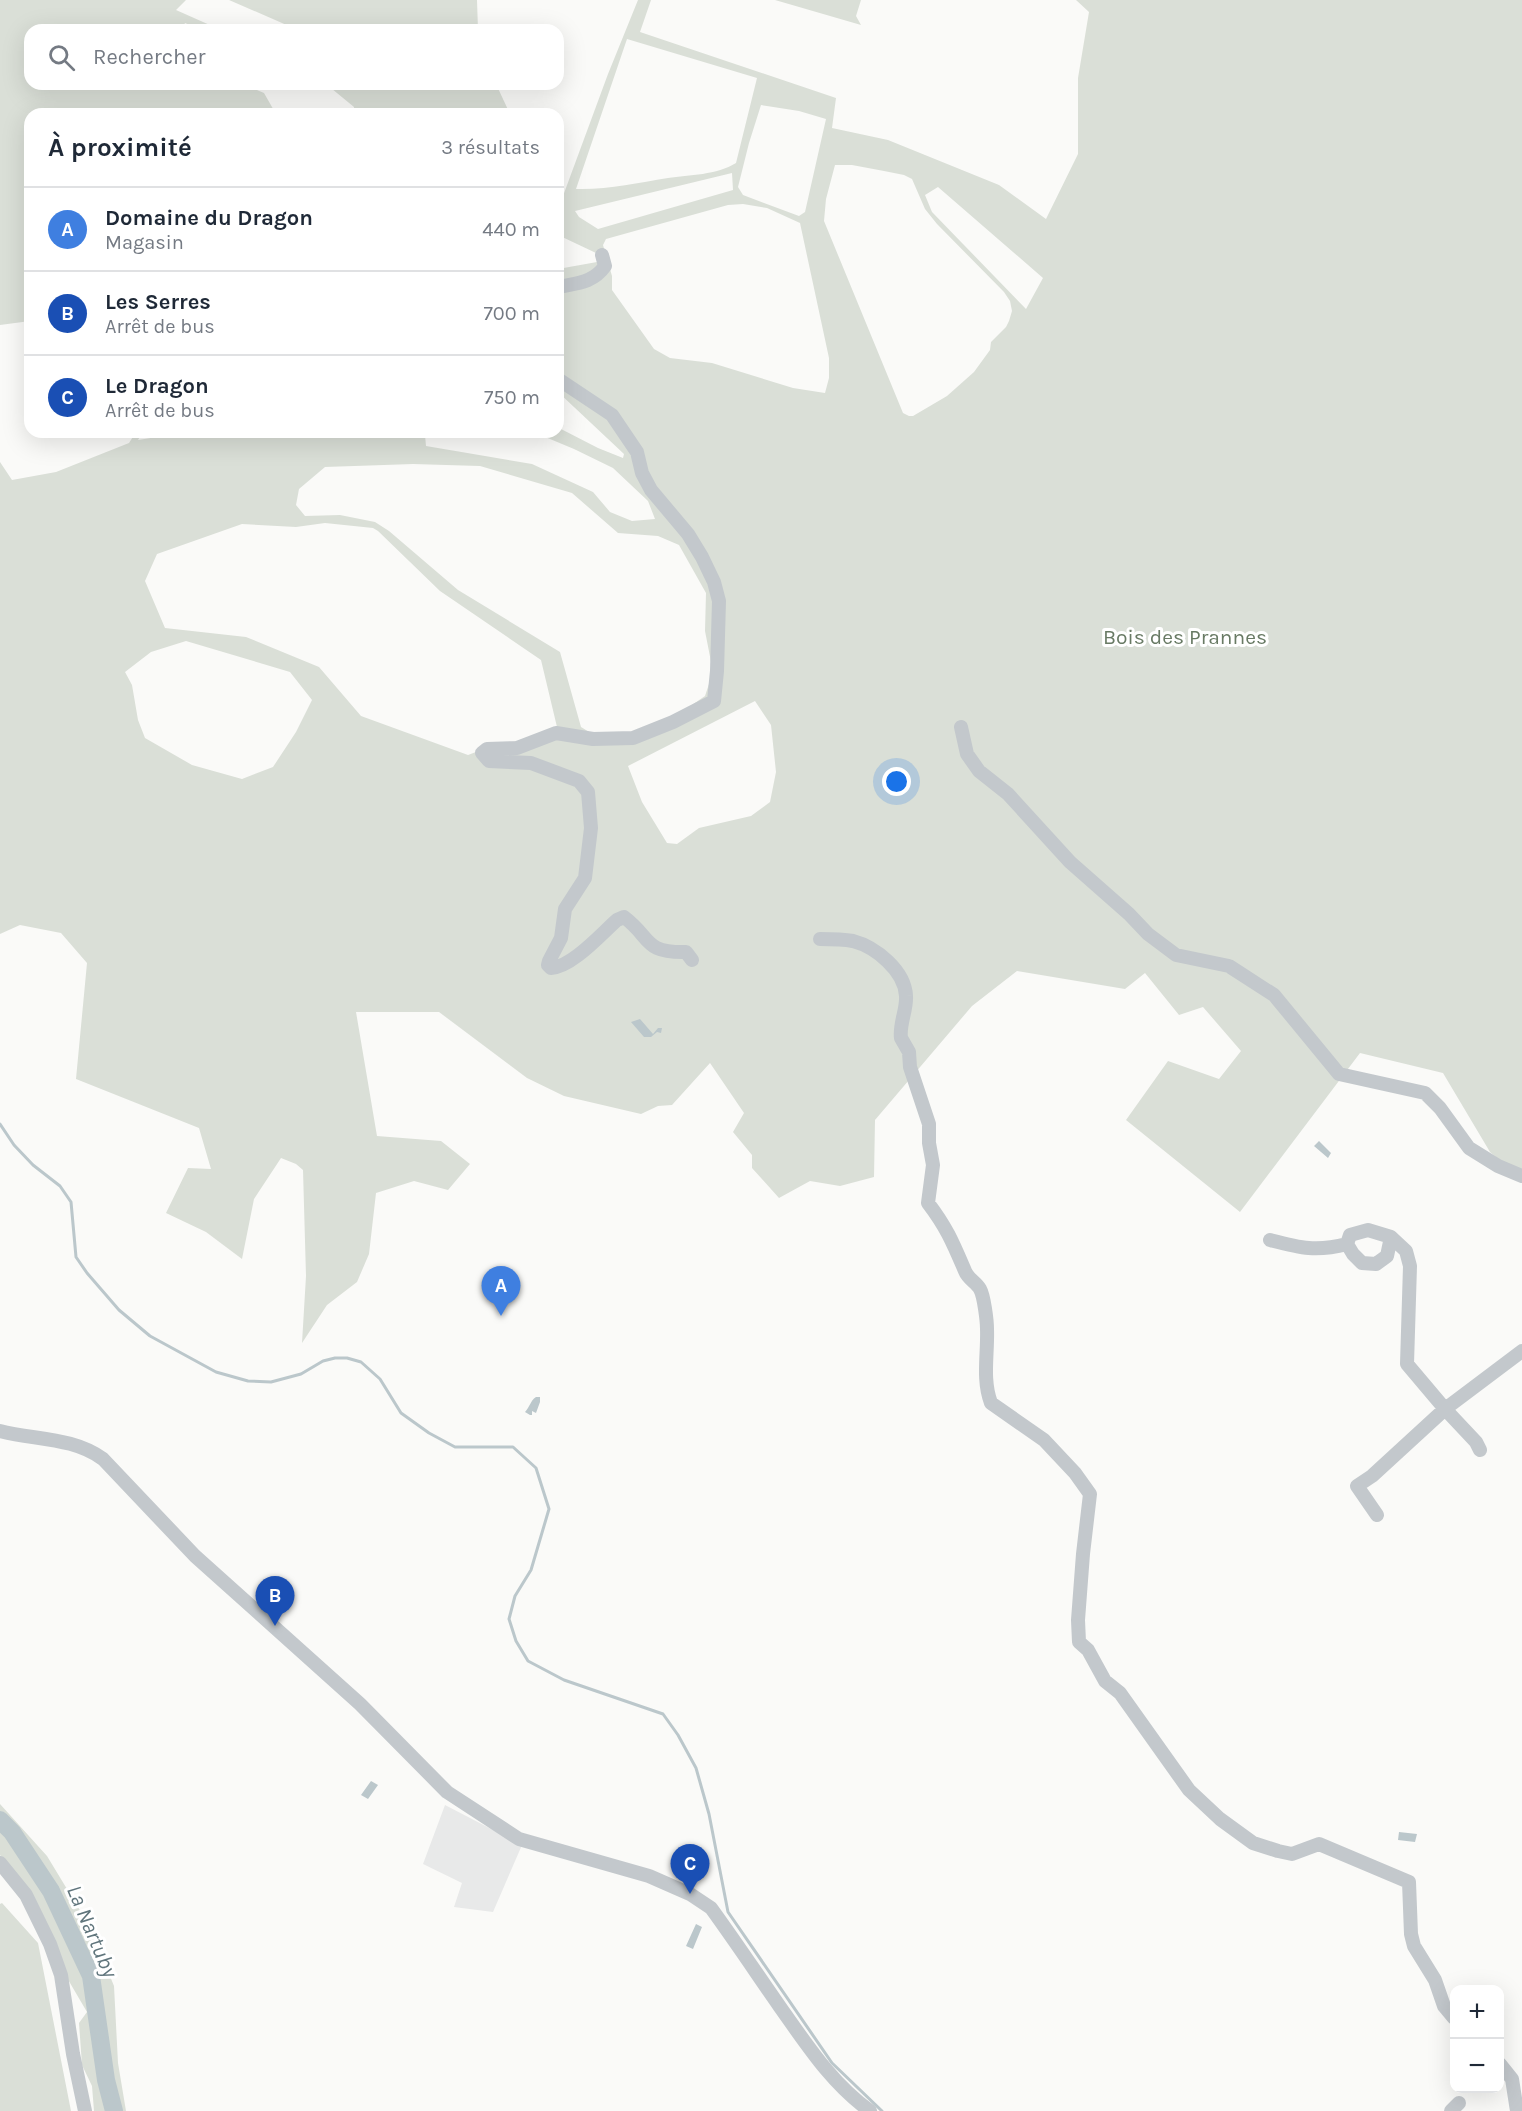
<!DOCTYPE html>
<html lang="fr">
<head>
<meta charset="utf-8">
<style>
  :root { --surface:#fff; --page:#f2f2f3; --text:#1f2937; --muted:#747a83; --line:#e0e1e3; --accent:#e4572e }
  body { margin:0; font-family:Karla,sans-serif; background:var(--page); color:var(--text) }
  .controls { position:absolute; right:18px; bottom:18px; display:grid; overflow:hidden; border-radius:12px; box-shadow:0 6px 24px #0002 }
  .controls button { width:54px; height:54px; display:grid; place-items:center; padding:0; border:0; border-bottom:2px solid var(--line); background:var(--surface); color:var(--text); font:30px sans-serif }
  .you { position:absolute; left:897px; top:782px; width:21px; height:21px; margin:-15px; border:4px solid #fff; border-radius:50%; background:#1a73e8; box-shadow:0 0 0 9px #1a73e833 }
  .badge { display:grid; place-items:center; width:39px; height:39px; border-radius:50%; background:var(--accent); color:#fff; font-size:20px; font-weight:700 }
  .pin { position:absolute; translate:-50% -50px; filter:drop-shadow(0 2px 3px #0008) }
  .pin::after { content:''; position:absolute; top:32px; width:21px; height:18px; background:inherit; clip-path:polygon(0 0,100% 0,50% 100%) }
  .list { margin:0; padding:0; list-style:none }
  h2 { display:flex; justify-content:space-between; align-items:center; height:78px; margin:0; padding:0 24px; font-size:26px }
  h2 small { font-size:20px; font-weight:400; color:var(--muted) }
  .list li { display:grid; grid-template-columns:39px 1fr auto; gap:18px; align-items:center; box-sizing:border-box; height:84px; padding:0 24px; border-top:2px solid var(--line) }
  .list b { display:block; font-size:22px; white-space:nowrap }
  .list p { margin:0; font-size:20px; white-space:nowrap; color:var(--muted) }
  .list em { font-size:20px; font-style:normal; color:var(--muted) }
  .icon { flex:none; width:33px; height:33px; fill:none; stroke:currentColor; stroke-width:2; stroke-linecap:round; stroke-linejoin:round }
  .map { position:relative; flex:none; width:1522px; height:2111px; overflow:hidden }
  .search { position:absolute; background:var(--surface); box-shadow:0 6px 24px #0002; left:24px; top:24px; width:540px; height:66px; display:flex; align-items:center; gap:15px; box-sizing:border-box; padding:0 21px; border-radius:18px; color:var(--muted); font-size:22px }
  .panel { position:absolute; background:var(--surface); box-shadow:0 6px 24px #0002; left:24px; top:108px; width:540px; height:330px; border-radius:18px }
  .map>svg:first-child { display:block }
  .built { fill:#e8e9e9 }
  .green { fill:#dadfd7; fill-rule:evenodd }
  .water { fill:#bbc7cb }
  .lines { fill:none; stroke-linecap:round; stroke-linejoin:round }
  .stream { stroke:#bbc7cb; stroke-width:3 }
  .river { stroke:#bbc7cb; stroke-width:18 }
  .minor { stroke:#c3c8cc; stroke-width:14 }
  .labels { text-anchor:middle; stroke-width:6; stroke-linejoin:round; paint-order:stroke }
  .park-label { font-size:21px; fill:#687a64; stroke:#fff }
  .water-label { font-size:22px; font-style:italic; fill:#60757c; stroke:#fff }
</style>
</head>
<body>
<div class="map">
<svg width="1522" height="2111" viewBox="0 0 1522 2111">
  <rect width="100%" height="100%" fill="#fafaf8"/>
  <path class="built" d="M445 1805 522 1845 493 1912 454 1907 462 1883 423 1864Z"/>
  <path class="green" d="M0 0H186L176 10 221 30H202L185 23 182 30H30V84H243L264 93 276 114H30V321L0 325Z
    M229 0H477L478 30H298Z
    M638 0H651L640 32 836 98 832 128 888 140 999 185 1046 219 1078 154V78L1089 12 1076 0H1522V1179L1490 1152 1443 1073 1360 1053 1240 1212 1126 1120 1168 1061 1219 1079 1241 1051 1203 1007 1179 1015 1145 973 1125 989 1017 971 972 1006 875 1120 874 1177 840 1186 810 1181 779 1198 752 1168V1155L733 1132 744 1113 710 1063 672 1105 658 1106 641 1114 564 1096 527 1078 439 1012H356L377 1136 441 1141 470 1164 448 1190 414 1181 376 1193 369 1254 357 1282 327 1305 302 1343 306 1276 303 1170 296 1164 281 1158 254 1199 242 1259 206 1232 166 1213 188 1168 211 1169 199 1128 76 1079 87 963 61 933 20 925 0 934V462L12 480 56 472 129 443 136 432H143L138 440 188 432H429L425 435 426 446 532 464 593 492 610 512 632 521 655 519 648 501 613 468 574 449 538 434 529 432H558V428L561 429 598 448 623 458 624 454 558 392V269L597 262 596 253 558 235V191L563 196 608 74ZM627 39 757 78 736 163C717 175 689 175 668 178 637 183 607 190 576 189ZM761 105 799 111 826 119 805 212 799 216 743 195 738 187 749 143ZM835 165H852L884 171 904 175 912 179 925 209 937 224 1004 292 1010 301 1012 311 1009 321 1006 327 991 342 990 350 974 372 947 396 913 416H909L903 413 824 221 826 199ZM732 173 733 190 598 229 579 217 575 211ZM938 187 1043 278 1026 309 932 212 925 195ZM743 204 767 208 800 223 829 358V378L825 393 793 388 712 363 670 358 654 349 612 290V276L603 245 606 239 728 205ZM413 464 480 466 572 493 618 533 658 536 679 545 706 593 705 631 713 672 705 696 673 718 632 733 594 735 581 727 560 652 458 590 389 531 375 522 340 515 305 516 296 505 299 489 325 467ZM325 523 373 528 378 531 440 591 541 660 557 727 526 740 497 744 468 755 361 716 319 667 246 637 165 628 145 581 157 554 242 524 296 527ZM186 641 290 672 312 700 296 732 273 767 242 779 192 765 145 738 138 720 132 685 125 672 151 652ZM755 701 771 725 776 772 770 802 751 816 699 828 677 844 667 843 642 802 628 766Z
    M775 0H861L856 16 861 25Z
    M326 84H496L510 114H354V107Z
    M0 1804 47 1856 90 1927 114 1986 118 2063 126 2111H94L92 2086 82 2065 79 2023 87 2012 63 1971 29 1891 0 1855Z
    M2 1903 38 1943 71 2111H0V1904Z"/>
  <path class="water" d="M640 1019 653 1034 658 1028H662L661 1033 657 1032 651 1037H644L631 1022Z
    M1319 1141 1331 1153 1328 1158 1314 1146Z
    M536 1397H540V1402L536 1413 532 1411V1415H530L525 1412C530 1407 530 1401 536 1397Z
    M371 1781 378 1785 368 1799 361 1795Z
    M1399 1832 1417 1834 1415 1842 1398 1840Z
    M696 1924 702 1927 693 1949 686 1946Z"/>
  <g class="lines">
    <path class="stream" d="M0 1124 14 1145 33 1165 60 1186 71 1202 76 1257 87 1273 119 1310 150 1336 216 1372 248 1381 271 1382 301 1374 323 1361 335 1358H347L361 1362 380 1379 401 1413 429 1433 455 1447H513L536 1468 549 1509 531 1570 515 1596 509 1619 516 1641 528 1661 564 1680 663 1714 678 1735 696 1768 709 1814 728 1912 832 2063 882 2111"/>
    <path class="river" d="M0 1820 12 1832 51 1891 91 1976 106 2080 114 2111"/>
    <path class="minor" d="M558 287C577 283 593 283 605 266L602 255
      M558 379 612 415 637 452 642 473 651 490 688 534 702 557 714 582 719 601 717 671 714 701 673 722 633 738 593 739 556 733 517 748 487 749 482 753 489 761 531 763 579 781 588 792 591 828 585 878 565 909 561 938 549 961 548 965 551 968C572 967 601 934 617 920L624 917C652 938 643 953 686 952L692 960
      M961 727 967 754 979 771 1008 794 1070 862 1129 914 1148 934 1176 955 1229 966 1274 995 1339 1074 1425 1093 1440 1108 1469 1148 1498 1166 1522 1176
      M820 939C831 939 842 939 853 941 876 947 905 971 906 996 907 1010 899 1024 901 1038L909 1052 910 1067 929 1124V1143L933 1165 928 1203C947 1228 953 1243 965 1271 968 1279 976 1282 980 1289 984 1296 987 1321 987 1329 988 1354 982 1379 991 1403L1044 1440 1075 1473 1090 1494 1083 1554 1078 1620 1079 1642 1088 1650 1105 1681 1120 1693 1189 1790 1220 1819 1253 1843 1278 1851 1292 1854 1319 1844 1409 1882 1411 1934 1414 1946 1435 1980 1444 2006 1454 2018
      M1391 1237 1387 1256 1376 1264 1362 1263 1353 1254 1347 1244 1350 1235 1368 1230 1391 1237 1406 1251 1410 1266 1407 1364 1445 1409 1522 1351
      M1270 1240C1301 1248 1316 1252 1347 1244
      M0 1431C35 1440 73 1437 103 1459L195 1556 360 1704 447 1792 519 1839 649 1876 690 1894 711 1908C735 1941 757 1974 780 2007 807 2045 832 2084 870 2111
      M1377 1515 1357 1486 1372 1476 1445 1409 1476 1442 1480 1450
      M0 1863 26 1895 50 1944 61 1975 73 2054 85 2111
      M1500 2064 1512 2079 1517 2111
      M1451 2111 1459 2103"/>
  </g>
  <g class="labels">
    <g class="park-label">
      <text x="1185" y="644">Bois des Prannes</text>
    </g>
    <g class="water-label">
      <text transform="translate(93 1931) rotate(67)" y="8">La Nartuby</text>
    </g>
  </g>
</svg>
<div class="controls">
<button>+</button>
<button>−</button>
</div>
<div class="you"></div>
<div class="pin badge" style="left:501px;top:1316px;background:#3f7fe0">A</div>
<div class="pin badge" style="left:275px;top:1626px;background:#1a4fb4">B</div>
<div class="pin badge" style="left:690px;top:1894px;background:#1a4fb4">C</div>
<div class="search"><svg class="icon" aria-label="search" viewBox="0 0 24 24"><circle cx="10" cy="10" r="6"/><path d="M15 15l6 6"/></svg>Rechercher</div>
<section class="panel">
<h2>À proximité<small>3 résultats</small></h2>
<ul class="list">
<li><span class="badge" style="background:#3f7fe0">A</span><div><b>Domaine du Dragon</b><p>Magasin</p></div><em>440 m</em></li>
<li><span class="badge" style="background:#1a4fb4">B</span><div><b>Les Serres</b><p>Arrêt de bus</p></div><em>700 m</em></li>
<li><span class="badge" style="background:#1a4fb4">C</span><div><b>Le Dragon</b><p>Arrêt de bus</p></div><em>750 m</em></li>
</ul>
</section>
</div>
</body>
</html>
